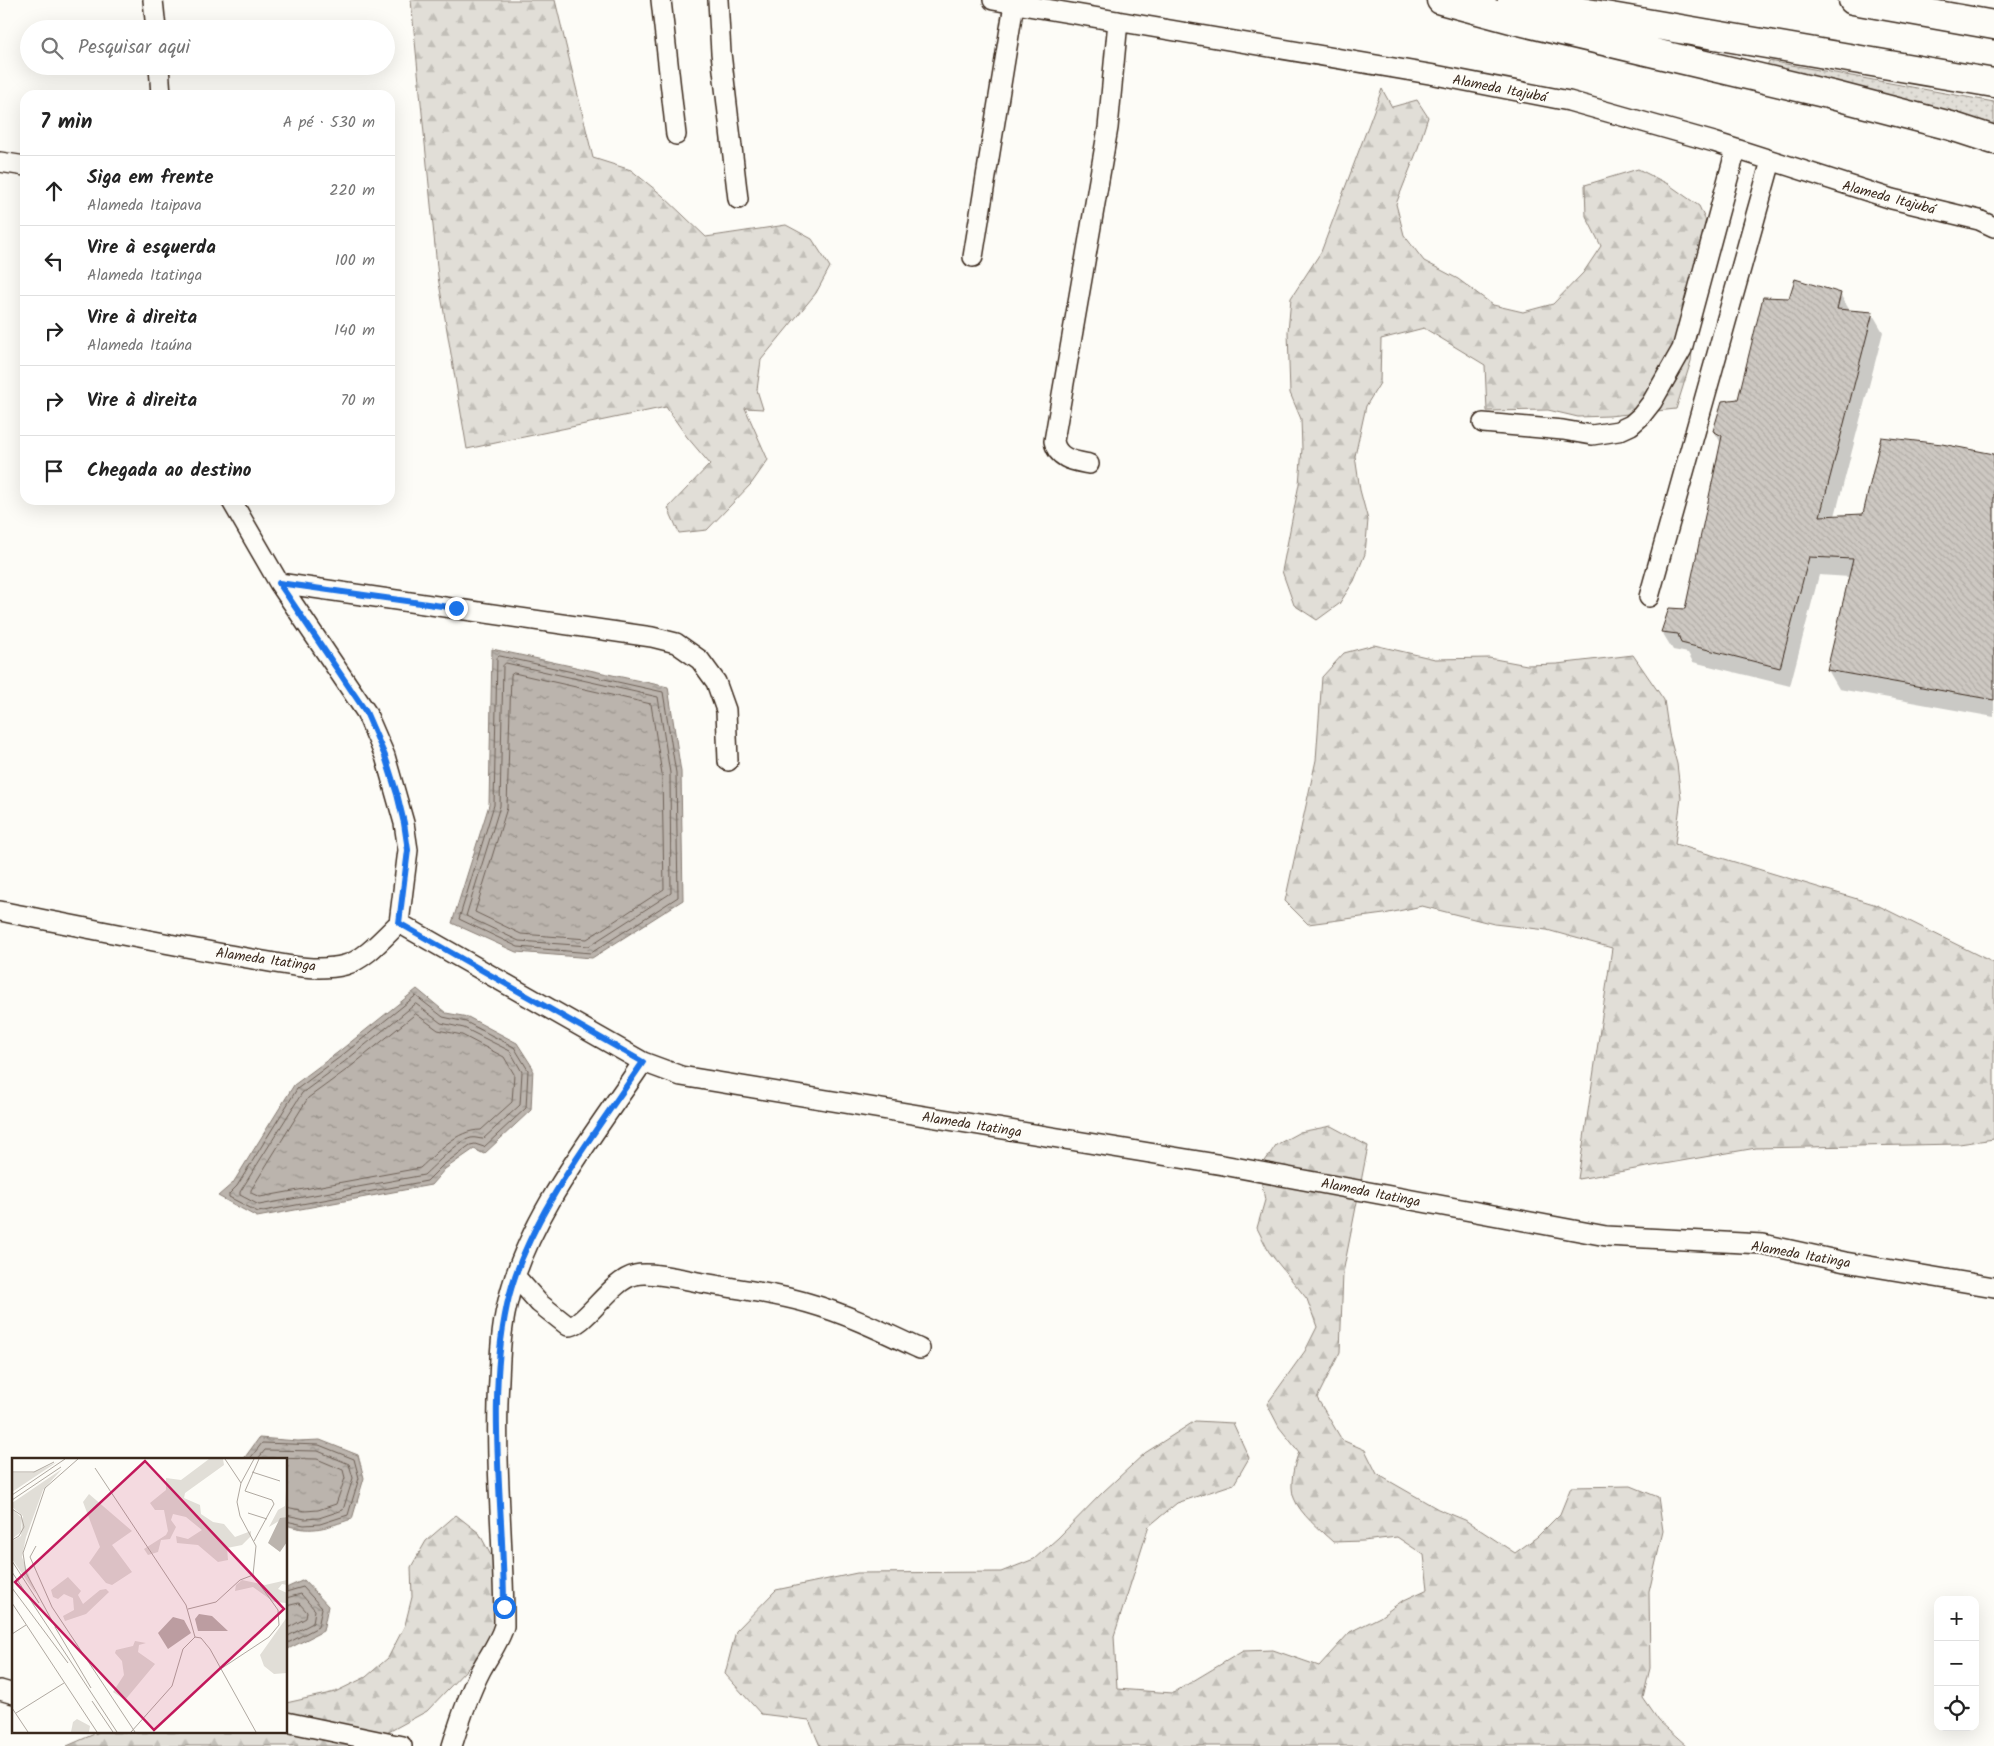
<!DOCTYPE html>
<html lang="pt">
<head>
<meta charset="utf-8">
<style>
  :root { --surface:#fff; --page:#f2f2f2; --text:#222; --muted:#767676; --line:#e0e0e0 }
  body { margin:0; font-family:Kalam,sans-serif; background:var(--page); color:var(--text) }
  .controls { position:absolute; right:15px; bottom:15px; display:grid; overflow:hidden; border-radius:10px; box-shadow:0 5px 20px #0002 }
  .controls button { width:45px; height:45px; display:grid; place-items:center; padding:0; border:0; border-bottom:1px solid var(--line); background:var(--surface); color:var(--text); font:25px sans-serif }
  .stop { position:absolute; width:15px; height:15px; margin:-11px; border:4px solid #1a73e8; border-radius:50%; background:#fff }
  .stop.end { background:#1a73e8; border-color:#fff; box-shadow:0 1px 5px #0008 }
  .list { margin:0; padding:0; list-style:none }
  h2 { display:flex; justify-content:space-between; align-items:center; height:65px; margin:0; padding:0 20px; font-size:21px }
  h2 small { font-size:16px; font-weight:400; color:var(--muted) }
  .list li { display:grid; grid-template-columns:32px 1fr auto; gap:15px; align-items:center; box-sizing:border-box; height:70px; padding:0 20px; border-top:1px solid var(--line) }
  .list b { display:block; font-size:19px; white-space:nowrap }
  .list p { margin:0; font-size:16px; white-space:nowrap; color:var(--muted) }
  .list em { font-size:16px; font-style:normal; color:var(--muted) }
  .icon { flex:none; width:28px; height:28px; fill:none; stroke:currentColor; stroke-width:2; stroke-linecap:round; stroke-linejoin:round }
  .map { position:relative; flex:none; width:1994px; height:1746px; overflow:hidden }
  .search { position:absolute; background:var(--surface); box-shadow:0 5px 20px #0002; left:20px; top:20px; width:375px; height:55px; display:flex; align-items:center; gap:12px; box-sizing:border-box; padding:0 18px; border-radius:28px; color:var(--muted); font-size:19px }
  .panel { position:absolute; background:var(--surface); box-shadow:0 5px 20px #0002; left:20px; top:90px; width:375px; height:415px; border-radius:15px }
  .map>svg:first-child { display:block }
  .grass { fill:url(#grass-dots); stroke:#8e847a }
  .forest { fill:url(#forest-firs); stroke:#8e847a }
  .water { fill:url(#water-ripples); stroke:#887d74 }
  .shadow { fill:#0003 }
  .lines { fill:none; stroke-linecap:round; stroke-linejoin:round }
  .shore { stroke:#6e6157; stroke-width:1 }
  .building { fill:url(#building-back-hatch); stroke:#3b2a1e }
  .minor-casing { stroke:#3b2a1e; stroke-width:22 }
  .highway-casing { stroke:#3b2a1e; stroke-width:31 }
  .minor { stroke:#fdfcf7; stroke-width:19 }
  .highway { stroke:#fdfcf7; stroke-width:28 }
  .route { stroke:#1a73e8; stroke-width:6 }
  .labels { text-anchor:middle; stroke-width:4.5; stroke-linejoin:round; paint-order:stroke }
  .street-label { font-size:14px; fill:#3b2a1e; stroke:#fdfcf7 }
  .inset-road { fill:none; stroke:#afa8a0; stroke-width:1 }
  .view { fill:#c2185b; fill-opacity:0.15; stroke:#c2185b; stroke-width:2.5 }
  .inset-edge { fill:none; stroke:#3b2a1e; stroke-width:2.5 }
</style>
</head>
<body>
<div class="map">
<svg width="1994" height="1746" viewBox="0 0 1994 1746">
  <defs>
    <pattern id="grass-dots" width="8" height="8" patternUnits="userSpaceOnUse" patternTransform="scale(1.25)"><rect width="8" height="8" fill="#e1ded7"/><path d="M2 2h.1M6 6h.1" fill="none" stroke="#c2bfb8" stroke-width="1.8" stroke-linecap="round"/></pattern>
    <pattern id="forest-firs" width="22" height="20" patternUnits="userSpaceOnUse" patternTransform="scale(1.25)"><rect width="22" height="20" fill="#e1ded7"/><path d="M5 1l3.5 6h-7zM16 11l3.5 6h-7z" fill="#c2bfb8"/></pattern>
    <pattern id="water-ripples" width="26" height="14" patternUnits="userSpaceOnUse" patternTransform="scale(1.25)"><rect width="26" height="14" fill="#bbb4ad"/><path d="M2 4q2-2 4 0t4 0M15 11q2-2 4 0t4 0" fill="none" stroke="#99938c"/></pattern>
    <pattern id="building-back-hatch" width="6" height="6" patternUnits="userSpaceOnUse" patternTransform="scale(1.25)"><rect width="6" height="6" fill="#cdc8c2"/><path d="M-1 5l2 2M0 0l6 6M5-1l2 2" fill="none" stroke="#b1aca6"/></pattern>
  </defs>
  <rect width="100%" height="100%" fill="#fdfcf7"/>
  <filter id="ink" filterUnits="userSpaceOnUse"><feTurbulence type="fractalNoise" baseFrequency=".02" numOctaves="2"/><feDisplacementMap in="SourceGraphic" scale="10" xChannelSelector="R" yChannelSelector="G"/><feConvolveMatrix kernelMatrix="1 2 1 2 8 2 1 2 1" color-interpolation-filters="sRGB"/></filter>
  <g filter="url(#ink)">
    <path class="grass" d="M1769 61 1994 102V130L1766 68Z"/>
    <path class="forest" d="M411 0H555L593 158 631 170 662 195 706 237 786 225 812 239 830 267 816 293 761 360 757 390 763 409 745 408 768 460 751 484 707 530 679 533 668 508 710 464 687 437 666 407 467 449 438 277Z
      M1382 89 1392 107 1417 100 1428 117 1417 151 1396 204 1404 235 1424 261 1458 279 1493 305 1523 312 1553 304 1583 273 1601 246 1586 216 1585 185 1638 169 1668 184 1699 206 1711 232 1701 274 1691 361 1676 409 1609 416 1578 417 1548 410 1487 411 1485 365 1424 328 1381 339 1380 383 1366 406 1355 456 1360 490 1368 520 1365 554 1354 581 1339 604 1317 620 1294 605 1282 571 1299 484 1302 449 1301 419 1290 393 1288 332 1291 298 1321 252Z
      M1374 645 1435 659 1489 658 1527 665 1557 664 1633 655 1664 700 1669 734 1677 764 1681 798 1675 844 1877 905 1994 963V1139L1959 1144 1756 1148 1578 1179 1612 948 1547 930 1494 924 1422 906 1384 914 1308 924 1285 901 1316 760 1322 677 1344 653Z
      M1331 1126 1368 1146 1343 1273 1340 1352 1317 1398 1342 1440 1365 1450 1377 1474 1438 1509 1465 1520 1515 1553 1537 1537 1560 1514 1571 1487 1631 1486 1658 1497 1663 1531 1649 1592 1650 1668 1643 1698 1659 1721 1687 1746H820L809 1720 761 1714 725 1674 736 1631 776 1590 857 1573 1001 1572 1034 1559 1058 1538 1103 1492 1145 1453 1195 1421 1233 1423 1249 1458 1234 1484 1177 1503 1149 1526 1114 1636 1117 1689 1173 1693 1243 1651 1273 1650 1319 1666 1350 1632 1380 1617 1402 1601 1428 1589 1424 1555 1397 1537 1363 1541 1333 1542C1320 1530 1300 1514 1294 1498 1289 1485 1294 1464 1299 1452L1279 1427 1267 1404 1305 1351 1317 1327 1307 1299 1269 1252 1257 1228 1265 1200 1259 1170 1276 1145 1300 1132Z
      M456 1515 479 1533 495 1563 496 1618 489 1646 427 1711 363 1746H67L99 1732H286V1703L335 1692 366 1677 388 1658 405 1625 412 1597 411 1567 426 1541Z"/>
    <path class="water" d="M492 649 668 687 681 772 683 900 592 958 516 952 452 923 489 805Z
      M417 989 446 1013 468 1017 517 1043 533 1068 531 1110 484 1154 474 1149 445 1169 431 1185 257 1217 218 1196 233 1183 294 1085 337 1053Z
      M259 1438 298 1441 320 1440 358 1455 364 1478 352 1519C326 1527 314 1534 286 1525V1460H243Z
      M304 1580 328 1606 323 1631 286 1650V1588Z"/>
    <path class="shadow" d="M1840 294 1850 311 1872 313 1883 332 1835 516 1864 515 1994 456V717L1839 689 1828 670 1850 577 1819 575 1790 686 1693 662 1688 653 1673 650 1662 632 1686 610 1721 443 1714 431 1739 401Z"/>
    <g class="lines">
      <path class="shore" d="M500 656 663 692 676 773 678 897 591 953 518 947 459 919 494 805 497 658Z
        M506 663 658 697 670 773 671 893 589 946 519 941 466 916 500 806 503 666Z
        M514 673 651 704 662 774 664 889 587 939 521 934 475 912 507 808 511 675Z
        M416 996 443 1017 466 1022 514 1047 528 1070 526 1108 484 1147 475 1144 470 1145 442 1166 427 1181 258 1212 229 1197V1194L237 1186 297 1089 340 1057Z
        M416 1004 441 1023 464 1028 510 1051 522 1072 520 1105 483 1139C479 1139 475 1137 471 1138 458 1141 435 1165 424 1175L259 1205 240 1195V1192L302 1093 344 1062Z
        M416 1014 438 1030 462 1035 504 1057 514 1074 512 1102 481 1130C456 1130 438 1152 420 1168L260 1197 251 1193V1190L308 1098 349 1068Z
        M249 1460 262 1443 319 1445 354 1459 359 1478 348 1515 320 1524 304 1525 286 1521
        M257 1460 265 1450 318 1451 349 1464 353 1478 343 1510 319 1518 305 1519 286 1515
        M266 1460 269 1458 317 1459 343 1470 345 1478 336 1504 318 1510 305 1511 286 1507
        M286 1592 303 1587 322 1608 318 1627 286 1644
        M286 1598 301 1594 315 1610 313 1623 286 1637
        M286 1606 299 1603 307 1612 306 1618 286 1629"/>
    </g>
    <path class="building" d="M1795 279 1841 293 1837 309 1873 312 1820 516 1863 514 1881 437 1942 444 1994 454V700L1827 670 1853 559 1809 557 1780 668 1681 643 1678 634 1661 632 1669 608 1685 609 1722 436 1713 431 1722 401 1738 399 1763 297 1789 298Z"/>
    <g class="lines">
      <g class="minor-casing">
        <path id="minor" d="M153 0 156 29
          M661 0 676 135
          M718 0 721 53 738 199
          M993 0 1435 75 1569 101 1714 142 1892 199 1979 220 1994 227
          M159 66 161 95
          M0 162 25 166
          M973 257 1014 4
          M1483 423 1563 430 1592 435 1618 431 1631 425 1641 416 1652 402 1682 349 1736 149
          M1089 464C1074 461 1057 459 1054 441L1108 128 1118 21
          M231 500 279 583 366 712 385 756 404 823 408 850 399 923
          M279 583 652 637 676 643 700 660 716 682 726 710 728 761
          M1649 597 1771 161
          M0 911C82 927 164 944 247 958 278 963 314 973 345 965 365 960 385 936 399 923L643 1062 681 1076 1223 1165 1606 1236 1763 1244 1845 1262 1994 1287
          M516 1277 539 1303 568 1326C584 1328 611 1280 635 1275 651 1271 687 1280 703 1283 738 1289 774 1293 808 1303 847 1314 884 1332 920 1349
          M0 1690 14 1694
          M286 1722 402 1746
          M452 1746C460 1720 468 1695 481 1670 489 1655 499 1643 504 1626 504 1544 494 1462 499 1380 500 1355 501 1330 507 1305 526 1219 594 1135 643 1062"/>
      </g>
      <g class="highway-casing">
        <path id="highway" d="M1441 0 1515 20 1832 95 1951 126 1994 140
          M1512 0 1994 83
          M1853 0 1994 25"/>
      </g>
      <use href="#minor" class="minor"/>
      <use href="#highway" class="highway"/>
    </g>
  </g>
  <g class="lines" filter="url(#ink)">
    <path class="route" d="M456 608 279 583 366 712 385 756 397 794 404 823 408 850 399 923 643 1062C595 1133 525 1221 507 1305 486 1404 504 1507 504 1607"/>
  </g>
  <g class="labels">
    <g class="street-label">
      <text transform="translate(1500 88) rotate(11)" y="5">Alameda Itajubá</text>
      <text transform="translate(1889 197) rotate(15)" y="5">Alameda Itajubá</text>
      <text transform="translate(266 959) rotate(8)" y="5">Alameda Itatinga</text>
      <text transform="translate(972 1124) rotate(9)" y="5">Alameda Itatinga</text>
      <text transform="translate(1371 1192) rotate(11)" y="5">Alameda Itatinga</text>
      <text transform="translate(1801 1254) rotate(10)" y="5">Alameda Itatinga</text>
    </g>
  </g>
  <g transform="translate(12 1458)">
    <rect width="275" height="275" fill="#fdfcf7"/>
    <path d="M45 4 0 34V15H20ZM50 11 31 32 14 79 10 99 24 136 0 101V83L9 78 11 58 0 49V45ZM0 51 10 60 9 74 0 81Z" fill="#e1ded7"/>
    <path d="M197 1H211L212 7 173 35 172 40 188 47 189 56 201 64 212 66 223 79 239 73V78L230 87 215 90 216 102 206 104 186 87 165 85 164 78 176 81 190 72 174 59 161 56 159 62 164 69 158 81 149 82 146 94 136 97 132 91 154 77 156 73 152 52H143L138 45 154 32V20L169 22ZM275 17V58L257 69 266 52 273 48ZM77 36 120 73 100 87 120 114 100 127 94 125 77 105 88 89 71 44ZM56 119 69 133 66 137 71 146 88 132 94 131 97 134 74 156 53 163 51 158 62 152 61 140 52 136 46 141 41 139 39 132ZM230 122 253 127 275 122V127L270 126 266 131 275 135V145L262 144 241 129 223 133 224 127ZM275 159V215L262 216 252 208 248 197ZM123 183 134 185 127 187 126 194 143 206 113 242 101 234 112 217 110 203 103 195 104 192 121 188ZM65 261 78 268 77 274H59L61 264Z" fill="#e1ded7"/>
    <path d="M275 59V84L268 94 256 85 268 60ZM187 156 200 158 216 173H186L183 161ZM161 159 172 162 179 175 156 191 146 175Z" fill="#bbb4ad"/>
    <path class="inset-road" d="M213 1 229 25M83 10 174 147 183 179 189 180 198 191 244 274M0 14H22L42 4M240 14 268 23M0 37 53 1M0 42 49 9M0 51 9 57 12 69 7 78 0 82M236 55 255 61M242 83 262 46 260 42 233 33 247 1M24 88 18 99 40 149 123 274M0 103 27 145M0 114 105 274M0 130 56 205M0 145 85 274M176 151 204 144 228 122 241 117 244 88 228 58 225 44 229 25 242 1M43 169 79 230M44 170 14 115 11 95 33 30 66 1M0 176 14 167M210 210 257 179 267 167 266 152 241 117M80 243 101 274M0 250 16 274M4 255 52 225M119 274 160 228 171 191 183 179"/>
    <path class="view" d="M133 3 272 151 142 272 3 124Z"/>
    <rect width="275" height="275" class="inset-edge"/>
  </g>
</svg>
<div class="controls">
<button>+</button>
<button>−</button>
<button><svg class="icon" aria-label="locate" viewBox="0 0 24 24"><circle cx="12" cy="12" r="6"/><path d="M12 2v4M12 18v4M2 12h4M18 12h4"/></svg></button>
</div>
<div class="stop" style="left:504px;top:1607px"></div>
<div class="stop end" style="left:456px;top:608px"></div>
<div class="search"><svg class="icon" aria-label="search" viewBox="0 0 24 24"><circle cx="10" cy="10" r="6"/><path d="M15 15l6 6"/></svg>Pesquisar aqui</div>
<section class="panel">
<h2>7 min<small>A pé · 530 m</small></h2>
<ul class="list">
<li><svg class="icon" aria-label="ahead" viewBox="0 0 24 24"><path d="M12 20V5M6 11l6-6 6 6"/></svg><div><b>Siga em frente</b><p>Alameda Itaipava</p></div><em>220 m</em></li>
<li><svg class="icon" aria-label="left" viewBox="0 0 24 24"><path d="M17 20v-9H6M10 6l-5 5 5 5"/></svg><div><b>Vire à esquerda</b><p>Alameda Itatinga</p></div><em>100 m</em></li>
<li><svg class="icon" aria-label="right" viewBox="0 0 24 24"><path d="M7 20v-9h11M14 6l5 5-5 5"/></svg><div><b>Vire à direita</b><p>Alameda Itaúna</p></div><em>140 m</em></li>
<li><svg class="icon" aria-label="right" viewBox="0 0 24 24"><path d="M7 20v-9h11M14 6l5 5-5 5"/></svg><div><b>Vire à direita</b></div><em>70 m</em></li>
<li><svg class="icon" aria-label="arrive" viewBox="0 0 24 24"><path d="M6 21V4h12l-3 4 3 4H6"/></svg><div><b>Chegada ao destino</b></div></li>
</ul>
</section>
</div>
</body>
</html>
